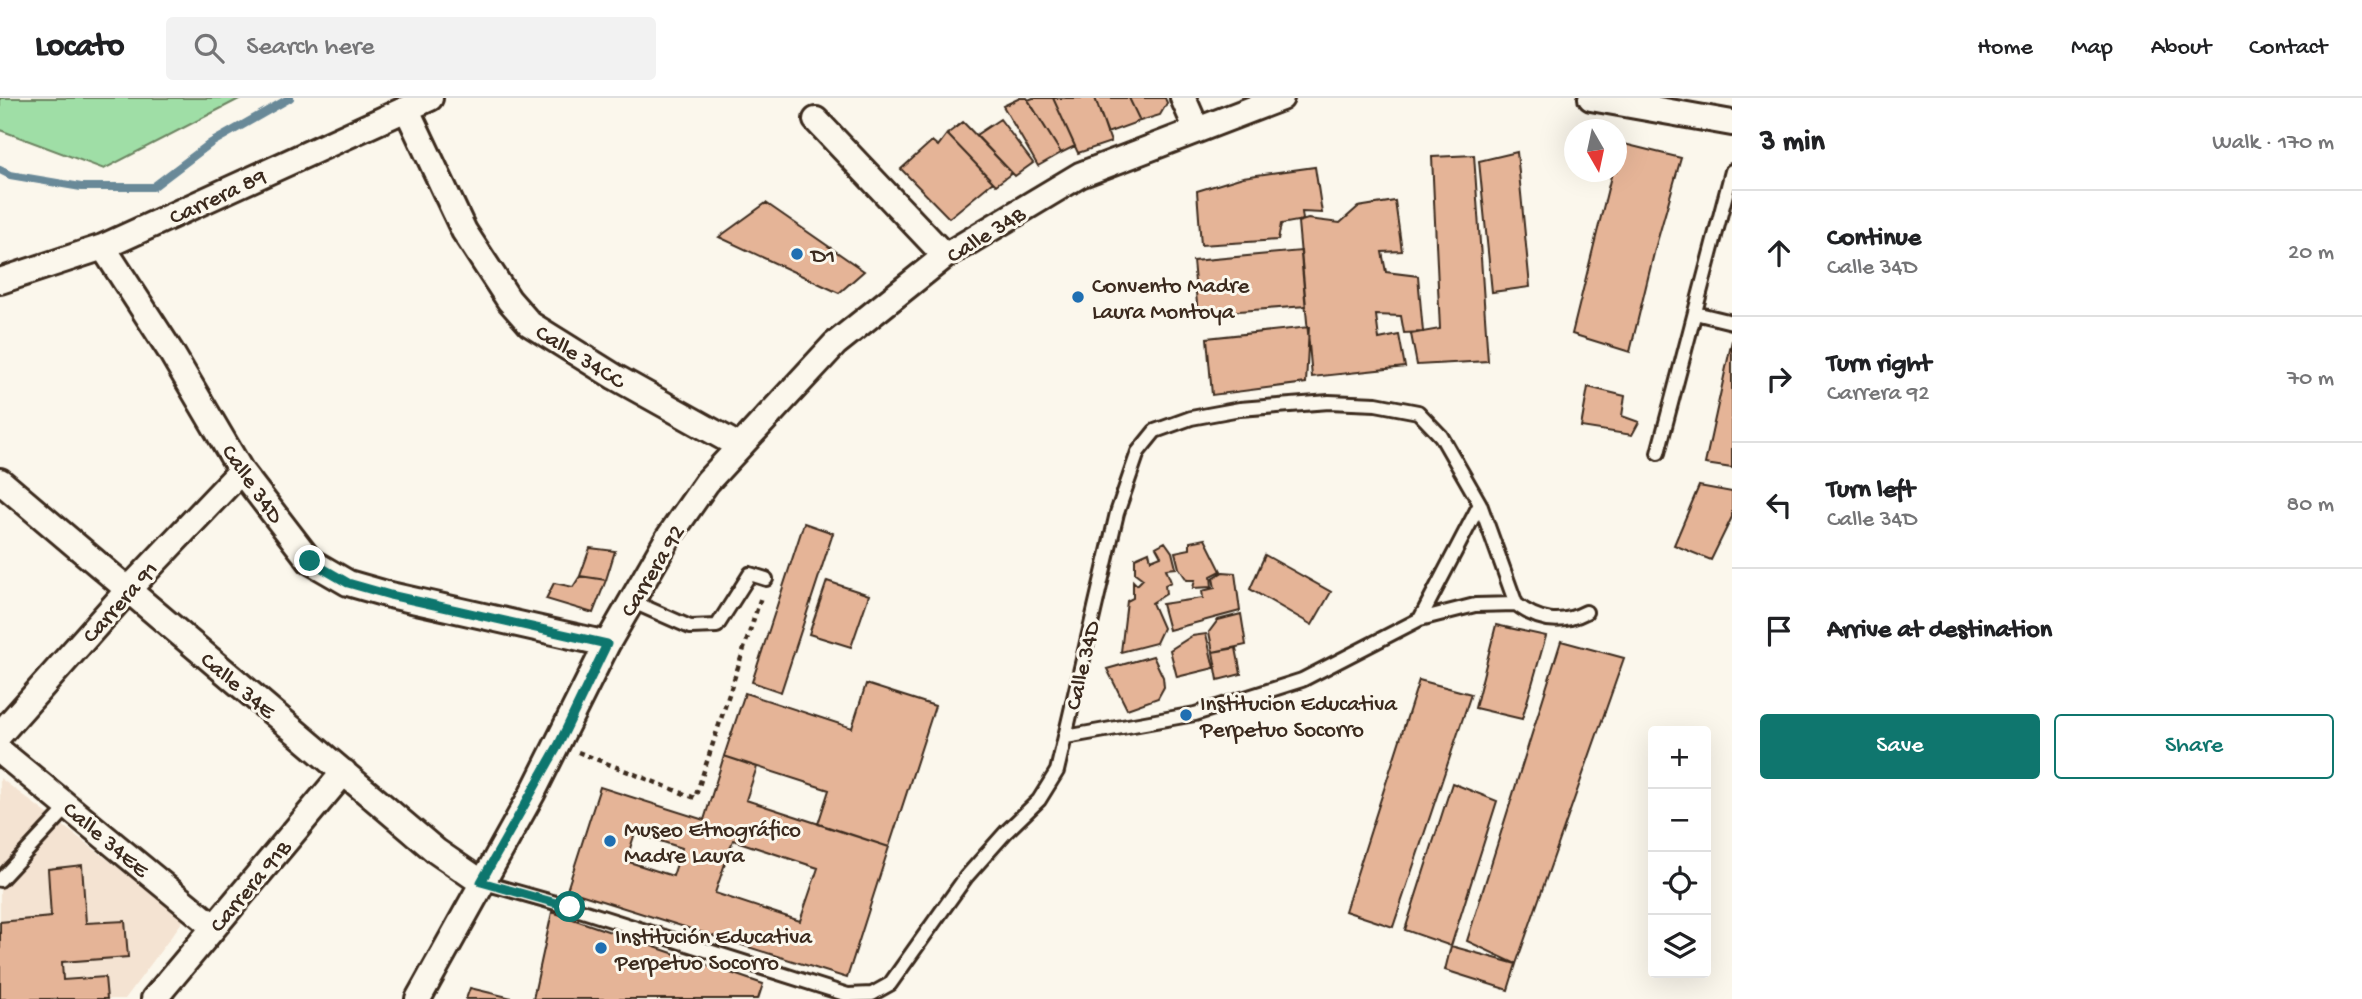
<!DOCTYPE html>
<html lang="en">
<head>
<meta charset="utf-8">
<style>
  :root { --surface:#fff; --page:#f2f2f2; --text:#202124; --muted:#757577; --line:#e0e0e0; --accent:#0f766e }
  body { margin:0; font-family:"Gochi Hand",sans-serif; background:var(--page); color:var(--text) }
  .controls { position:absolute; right:21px; bottom:21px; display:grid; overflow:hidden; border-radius:7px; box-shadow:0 7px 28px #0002 }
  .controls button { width:63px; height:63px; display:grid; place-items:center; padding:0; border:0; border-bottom:2px solid var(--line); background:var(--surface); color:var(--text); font:35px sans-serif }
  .compass { position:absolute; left:1564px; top:21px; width:63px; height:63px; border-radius:50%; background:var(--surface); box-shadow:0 7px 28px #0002; rotate:171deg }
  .stop { position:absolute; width:21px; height:21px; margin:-16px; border:5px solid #0f766e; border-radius:50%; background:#fff }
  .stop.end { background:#0f766e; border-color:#fff; box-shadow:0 2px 7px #0008 }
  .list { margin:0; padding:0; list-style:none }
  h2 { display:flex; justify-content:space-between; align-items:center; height:91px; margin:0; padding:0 28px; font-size:30px }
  h2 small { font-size:23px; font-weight:400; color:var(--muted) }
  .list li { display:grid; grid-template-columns:46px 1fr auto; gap:21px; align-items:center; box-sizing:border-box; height:126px; padding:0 28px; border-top:2px solid var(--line) }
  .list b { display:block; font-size:26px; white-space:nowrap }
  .list p { margin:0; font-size:23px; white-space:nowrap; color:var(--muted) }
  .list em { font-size:23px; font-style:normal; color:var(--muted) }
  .actions { display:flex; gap:14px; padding:21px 28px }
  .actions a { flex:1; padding:16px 0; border:2px solid var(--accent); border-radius:7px; text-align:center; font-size:24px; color:var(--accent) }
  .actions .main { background:var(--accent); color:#fff }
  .icon { flex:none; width:38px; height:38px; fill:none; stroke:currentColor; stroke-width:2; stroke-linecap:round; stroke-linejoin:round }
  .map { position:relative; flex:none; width:1732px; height:901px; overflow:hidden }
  header { display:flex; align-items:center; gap:42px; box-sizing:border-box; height:98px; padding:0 35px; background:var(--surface); border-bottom:2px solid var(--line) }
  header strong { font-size:33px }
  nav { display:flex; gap:38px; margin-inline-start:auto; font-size:24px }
  .search { width:490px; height:63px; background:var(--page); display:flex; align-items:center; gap:18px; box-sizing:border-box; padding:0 24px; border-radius:7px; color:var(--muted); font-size:26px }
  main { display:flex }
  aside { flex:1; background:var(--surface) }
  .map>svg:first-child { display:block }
  .built { fill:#f4e3d2 }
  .green { fill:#9fdea6; stroke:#6d8462; stroke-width:2 }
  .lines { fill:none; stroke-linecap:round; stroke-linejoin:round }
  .stream { stroke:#698998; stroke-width:8 }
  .building { fill:#e5b497; stroke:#3b2a1e; stroke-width:2; fill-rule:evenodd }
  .lane-casing { stroke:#3b2a1e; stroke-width:18 }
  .street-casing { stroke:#3b2a1e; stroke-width:30 }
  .path { stroke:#3b2a1e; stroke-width:4.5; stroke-dasharray:5 5; stroke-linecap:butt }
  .lane { stroke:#fbf7ec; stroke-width:12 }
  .street { stroke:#fbf7ec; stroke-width:24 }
  .route { stroke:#0f766e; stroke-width:9 }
  .poi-dot { fill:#1f6fb2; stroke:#fbf7ec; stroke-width:2.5 }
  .labels { text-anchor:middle; stroke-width:6; stroke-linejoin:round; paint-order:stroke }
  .street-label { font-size:23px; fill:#3b2a1e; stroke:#fbf7ec }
  .poi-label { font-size:23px; fill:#3b2a1e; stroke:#fbf7ec; text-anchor:start }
</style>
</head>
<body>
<header>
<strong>Locato</strong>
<div class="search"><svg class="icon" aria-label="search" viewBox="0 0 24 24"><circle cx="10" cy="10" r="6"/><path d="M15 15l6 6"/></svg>Search here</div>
<nav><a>Home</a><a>Map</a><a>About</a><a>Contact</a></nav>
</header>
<main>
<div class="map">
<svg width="1732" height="901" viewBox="0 0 1732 901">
  <rect width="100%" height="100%" fill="#fbf7ec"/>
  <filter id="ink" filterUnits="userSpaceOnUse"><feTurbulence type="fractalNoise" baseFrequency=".0143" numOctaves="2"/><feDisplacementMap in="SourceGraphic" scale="14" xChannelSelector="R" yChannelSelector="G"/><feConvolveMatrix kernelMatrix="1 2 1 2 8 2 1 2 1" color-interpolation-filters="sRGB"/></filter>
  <g filter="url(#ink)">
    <path class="built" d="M0 680 185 820 125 901H0Z"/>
    <path class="green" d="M0 0H241L104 71 0 32Z"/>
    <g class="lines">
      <path class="stream" d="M0 72 10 77 81 89H153L211 45 290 0"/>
    </g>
    <path class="building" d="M1020 0H1027L1061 55 1038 68 1003 8Z
      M1033 0H1053L1075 48 1061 55 1028 2Z
      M1053 0H1095L1111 44 1078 55Z
      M1095 0H1129L1140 23 1107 35Z
      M1129 0H1165L1167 5 1160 17 1140 23Z
      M1000 21 1033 65 1015 78 976 37Z
      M963 24 1012 75 996 87 947 36Z
      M947 36 993 84 949 120 901 71 932 43 938 48Z
      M1620 45 1681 60 1655 151 1630 254 1572 236 1612 74H1616Z
      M1517 54 1530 189 1492 194 1479 63Z
      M1474 57 1488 263 1417 267 1411 236 1440 231 1432 59Z
      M1315 69 1322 115 1302 114 1303 122 1281 126 1278 142 1201 147 1197 93 1243 79Z
      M1395 103 1402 153 1382 154 1386 174 1418 178 1423 234 1404 235 1401 218 1376 217 1379 241 1399 237 1405 269 1312 279 1298 124 1308 121 1340 125 1358 109Z
      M766 105 864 173 839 195 719 139Z
      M1301 153 1306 208 1198 216 1193 163Z
      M1309 229 1306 285 1212 297 1207 240Z
      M1732 242V370L1705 366Z
      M1588 289 1625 298 1622 318 1639 324 1632 337 1581 329Z
      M1699 388 1732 394V419L1711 462 1674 447Z
      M804 425 833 435 781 594 752 584Z
      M1205 441 1221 473 1211 478 1212 489 1193 490 1195 482H1187L1179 470 1175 454 1190 451V444Z
      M1165 444 1172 454 1176 470 1166 471 1171 484 1165 487 1166 496 1152 505 1163 530 1156 545 1121 554 1127 503 1133 500V483L1137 487 1143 481 1135 475V460L1149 454 1151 462 1161 458 1156 449Z
      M590 450 615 453 606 482 580 478Z
      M1265 457 1331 494 1312 527 1250 491Z
      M1223 474 1235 475 1240 513 1169 532 1162 506 1203 500 1202 493 1215 490 1213 480Z
      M580 478 606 482 593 515 546 501 554 485 573 489Z
      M827 483 869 497 851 549 809 536Z
      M1241 516 1246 547 1213 554 1209 534 1218 522Z
      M1496 527 1546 538 1522 621 1475 610Z
      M1206 536 1214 570 1177 579 1170 552 1192 538Z
      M1561 543 1624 560 1516 866 1467 843Z
      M1236 550 1241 576 1218 582 1213 554Z
      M1153 558 1163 579 1164 589 1158 600 1127 611 1107 571Z
      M1419 582 1471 596 1393 829 1345 813Z
      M866 586 935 608 889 749 818 726 829 692 724 658 745 595 852 630Z
      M724 658 757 669 746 702 889 749 847 880 567 792 600 689 704 722ZM635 735 682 750 673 778 626 763ZM733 742 818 770 800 823 715 795Z
      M1452 685 1497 703 1451 848 1405 832Z
      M82 767 86 825 125 823 128 859 62 864 63 882 105 879 107 901H0V824L51 819 48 771Z
      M552 814 763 886 758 901H533Z
      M1451 848 1516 866 1508 892 1445 872Z
      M470 890 516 901H466Z"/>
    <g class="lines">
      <g class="lane-casing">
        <path id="lane" d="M1695 215 1732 224
          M1658 355 1732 73
          M631 503 690 529 717 528 750 476 766 481
          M1420 521 1480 406
          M1066 639 1195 616 1302 582 1420 521 1475 507 1516 506
          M0 782 69 708
          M481 784 570 809 848 897 872 896 890 886 966 779 1006 734 1039 702 1057 673 1117 415 1138 354 1155 333 1191 320 1240 311 1329 304 1376 306 1418 314 1441 338 1480 406 1516 506C1539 524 1561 527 1586 514"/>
      </g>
      <g class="street-casing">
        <path id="street" d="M1183 0 1197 32
          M1591 0 1732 25
          M407 12 464 133 509 202 530 226 615 279 739 348
          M816 22 945 158
          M103 149 171 254 241 373 310 463 348 485 390 497 607 546
          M0 183 103 149 430 0
          M0 383 436 753 481 784
          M0 636 128 492 241 373
          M0 653 213 828
          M154 901 344 674
          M418 901 532 696 607 546 668 440 707 384 835 246 945 158 1080 77 1281 0"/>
      </g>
      <path class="path" d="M578 654 695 700 761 499"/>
      <use href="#lane" class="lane"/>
      <use href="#street" class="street"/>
    </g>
  </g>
  <g class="lines" filter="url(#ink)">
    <path class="route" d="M310 463 348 485 390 497 607 546 559 646 481 784 570 809"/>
  </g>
  <g class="poi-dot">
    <circle cx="797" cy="156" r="7"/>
    <circle cx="1078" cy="199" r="7"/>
    <circle cx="1186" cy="617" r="7"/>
    <circle cx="610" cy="743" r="7"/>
    <circle cx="601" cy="850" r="7"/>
  </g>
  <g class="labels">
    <g class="street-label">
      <text transform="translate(217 97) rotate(-25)" y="8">Carrera 89</text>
      <text transform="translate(985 135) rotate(-32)" y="8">Calle 34B</text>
      <text transform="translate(581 257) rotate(32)" y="8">Calle 34CC</text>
      <text transform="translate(254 385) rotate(55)" y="8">Calle 34D</text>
      <text transform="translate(651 472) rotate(-59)" y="8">Carrera 92</text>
      <text transform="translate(119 503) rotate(-48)" y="8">Carrera 91</text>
      <text transform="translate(1081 567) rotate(-77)" y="8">Calle 34D</text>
      <text transform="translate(239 586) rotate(40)" y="8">Calle 34E</text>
      <text transform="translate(107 740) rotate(40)" y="8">Calle 34EE</text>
      <text transform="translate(249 787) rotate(-50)" y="8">Carrera 91B</text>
    </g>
    <g class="poi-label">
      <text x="811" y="164">D1</text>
      <text x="1092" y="194">Convento Madre<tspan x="1092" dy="26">Laura Montoya</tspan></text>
      <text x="1200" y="612">Institucion Educativa<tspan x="1200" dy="26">Perpetuo Socorro</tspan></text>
      <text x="624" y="738">Museo Etnográfico<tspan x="624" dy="26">Madre Laura</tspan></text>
      <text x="615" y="845">Institución Educativa<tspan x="615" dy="26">Perpetuo Socorro</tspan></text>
    </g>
  </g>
</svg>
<div class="controls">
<button>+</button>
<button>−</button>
<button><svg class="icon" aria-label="locate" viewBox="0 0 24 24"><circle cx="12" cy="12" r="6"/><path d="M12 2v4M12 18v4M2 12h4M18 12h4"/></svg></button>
<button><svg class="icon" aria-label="layers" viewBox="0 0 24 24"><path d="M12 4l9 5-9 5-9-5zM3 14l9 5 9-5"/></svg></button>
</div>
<svg class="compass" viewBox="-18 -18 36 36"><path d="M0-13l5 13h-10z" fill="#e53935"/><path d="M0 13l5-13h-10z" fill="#757577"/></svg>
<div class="stop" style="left:570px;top:809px"></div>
<div class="stop end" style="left:310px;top:463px"></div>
</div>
<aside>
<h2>3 min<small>Walk · 170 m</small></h2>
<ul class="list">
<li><svg class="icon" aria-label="ahead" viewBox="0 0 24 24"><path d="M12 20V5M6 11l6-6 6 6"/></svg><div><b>Continue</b><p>Calle 34D</p></div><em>20 m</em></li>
<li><svg class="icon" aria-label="right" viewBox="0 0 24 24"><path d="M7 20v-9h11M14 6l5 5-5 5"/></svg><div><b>Turn right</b><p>Carrera 92</p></div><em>70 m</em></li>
<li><svg class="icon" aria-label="left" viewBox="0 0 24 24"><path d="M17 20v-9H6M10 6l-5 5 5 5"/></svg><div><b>Turn left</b><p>Calle 34D</p></div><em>80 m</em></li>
<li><svg class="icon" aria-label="arrive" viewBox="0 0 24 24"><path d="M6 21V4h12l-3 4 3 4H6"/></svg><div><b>Arrive at destination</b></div></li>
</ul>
<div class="actions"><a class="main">Save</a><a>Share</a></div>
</aside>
</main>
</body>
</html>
